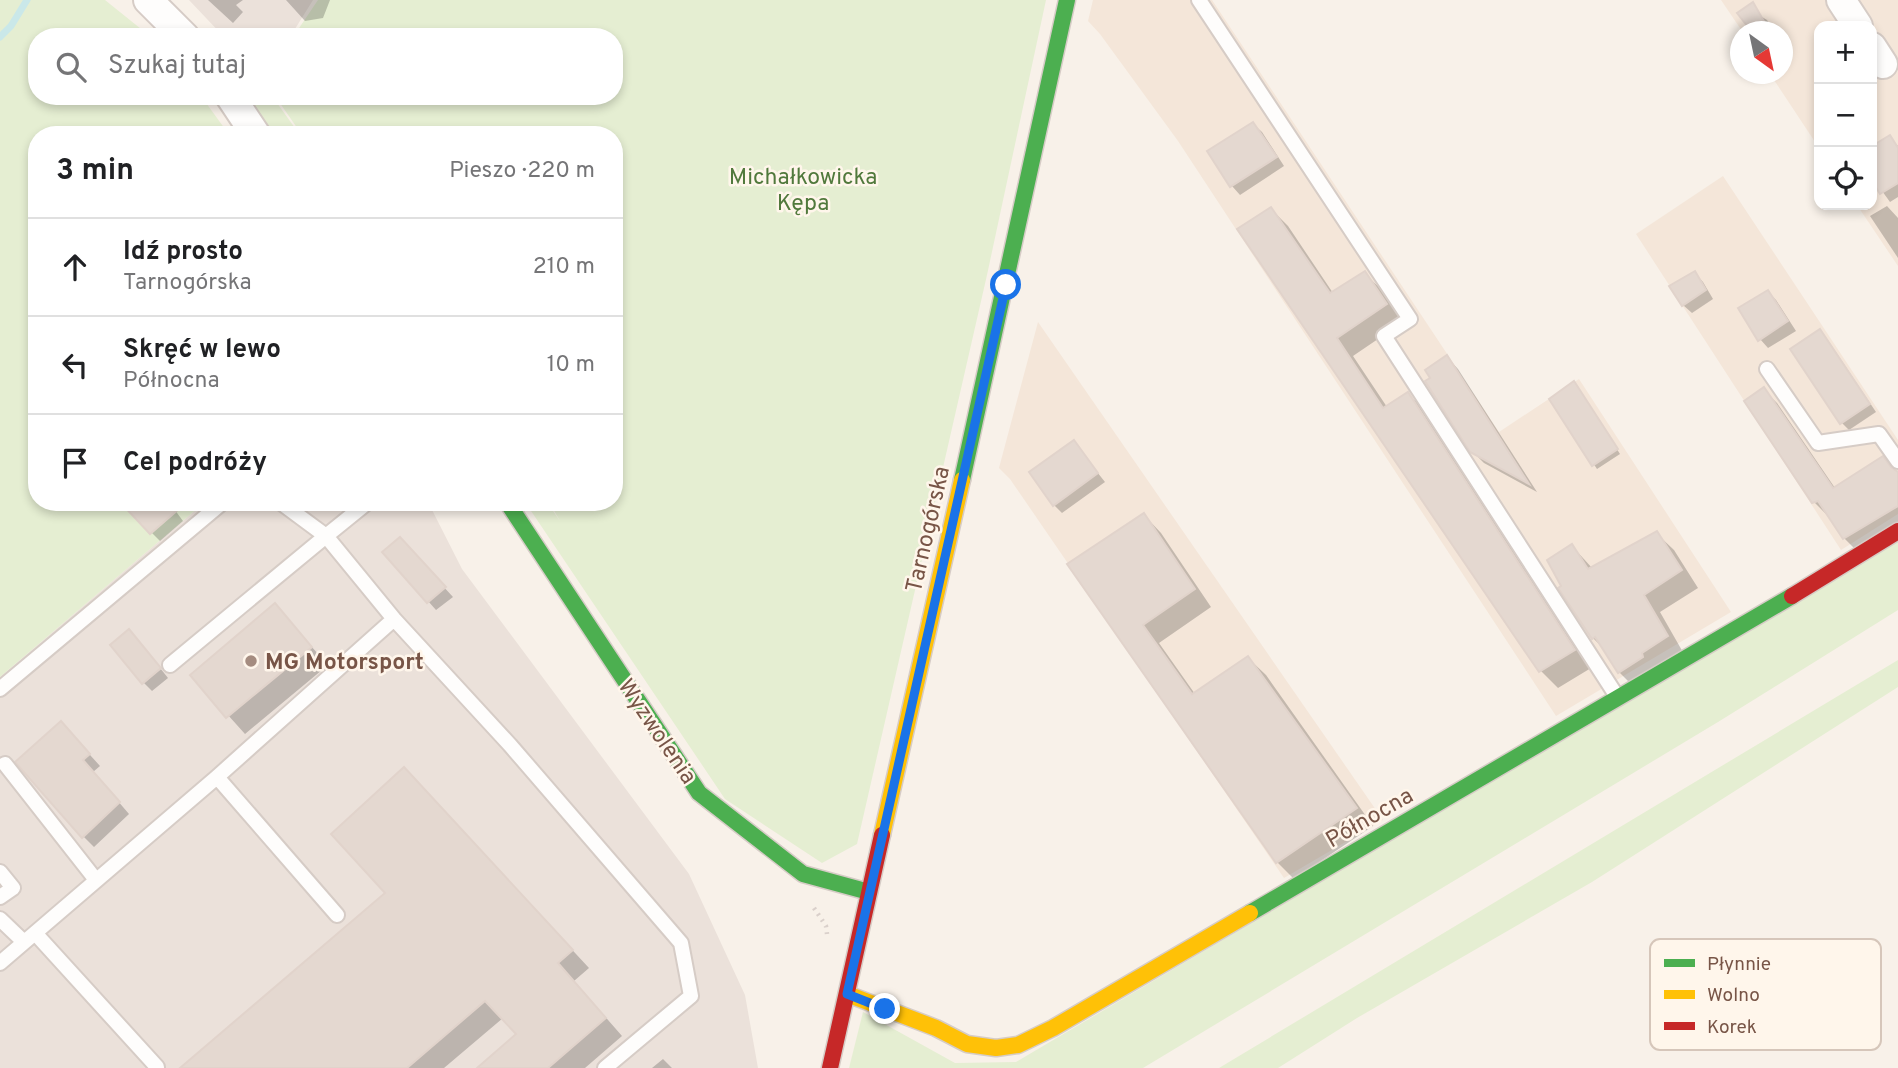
<!DOCTYPE html>
<html lang="pl">
<head>
<meta charset="utf-8">
<style>
  :root { --surface:#fff; --page:#f6f6f6; --text:#202124; --muted:#757577; --line:#e0e0e0 }
  body { margin:0; font-family:Overpass,sans-serif; background:var(--page); color:var(--text) }
  .controls { position:absolute; right:21px; top:21px; display:grid; overflow:hidden; border-radius:14px; box-shadow:0 4px 10px #0003 }
  .controls button { width:63px; height:63px; display:grid; place-items:center; padding:0; border:0; border-bottom:2px solid var(--line); background:var(--surface); color:var(--text); font:35px sans-serif }
  .compass { position:absolute; left:1730px; top:21px; width:63px; height:63px; border-radius:50%; background:var(--surface); box-shadow:0 4px 10px #0003; rotate:147deg }
  .stop { position:absolute; width:21px; height:21px; margin:-16px; border:5px solid #1a73e8; border-radius:50%; background:#fff }
  .stop.end { background:#1a73e8; border-color:#fff; box-shadow:0 2px 7px #0008 }
  .list { margin:0; padding:0; list-style:none }
  h2 { display:flex; justify-content:space-between; align-items:center; height:91px; margin:0; padding:0 28px; font-size:30px }
  h2 small { font-size:23px; font-weight:400; color:var(--muted) }
  .list li { display:grid; grid-template-columns:46px 1fr auto; gap:21px; align-items:center; box-sizing:border-box; height:98px; padding:0 28px; border-top:2px solid var(--line) }
  .list b { display:block; font-size:26px; white-space:nowrap }
  .list p { margin:0; font-size:23px; white-space:nowrap; color:var(--muted) }
  .list em { font-size:23px; font-style:normal; color:var(--muted) }
  .icon { flex:none; width:38px; height:38px; fill:none; stroke:currentColor; stroke-width:2; stroke-linecap:round; stroke-linejoin:round }
  .map { position:relative; flex:none; width:1898px; height:1068px; overflow:hidden }
  .search { position:absolute; background:var(--surface); box-shadow:0 4px 10px #0003; left:28px; top:28px; width:595px; height:77px; display:flex; align-items:center; gap:18px; box-sizing:border-box; padding:0 24px; border-radius:28px; color:var(--muted); font-size:26px }
  .panel { position:absolute; background:var(--surface); box-shadow:0 4px 10px #0003; left:28px; top:126px; width:595px; height:385px; border-radius:28px }
  .map>svg:first-child { display:block }
  .residential { fill:#f4e6d9 }
  .industrial { fill:#ebe1da }
  .green { fill:#e5eed2 }
  .shadow { fill:#0003 }
  .lines { fill:none; stroke-linecap:round; stroke-linejoin:round }
  .stream { stroke:#cae8e9; stroke-width:7 }
  .building { fill:#e4d8d0; stroke:#e1d3cb; stroke-width:2 }
  .lane-casing { stroke:#d6ccc6; stroke-width:18 }
  .street-casing { stroke:#d6ccc6; stroke-width:32 }
  .fast-casing { stroke:#d6ccc6; stroke-width:19 }
  .slow-casing { stroke:#d6ccc6; stroke-width:19 }
  .jam-casing { stroke:#d6ccc6; stroke-width:19 }
  .path { stroke:#dad0cb; stroke-width:4.5; stroke-dasharray:2 5; stroke-linecap:butt }
  .lane { stroke:#fefdfc; stroke-width:14 }
  .street { stroke:#fefdfc; stroke-width:28 }
  .fast { stroke:#4caf50; stroke-width:16 }
  .slow { stroke:#ffc107; stroke-width:16 }
  .jam { stroke:#c62828; stroke-width:16 }
  .route { stroke:#1a73e8; stroke-width:9 }
  .poi-dot { fill:#a58c80; stroke:#fff6eb; stroke-width:2.5 }
  .labels { text-anchor:middle; stroke-width:5; stroke-linejoin:round; paint-order:stroke }
  .park-label { font-size:23px; fill:#51793c; stroke:#fff6eb }
  .street-label { font-size:23px; fill:#785547; stroke:#fff6eb }
  .poi-label { font-size:23px; font-weight:bold; fill:#785547; stroke:#fff6eb; text-anchor:start }
  .key { fill:#fff6eb; stroke:#d6c6ba; stroke-width:2 }
  .key-label { font-size:19px; fill:#785547 }
</style>
</head>
<body>
<div class="map">
<svg width="1898" height="1068" viewBox="0 0 1898 1068">
  <rect width="100%" height="100%" fill="#f8f1e9"/>
  <path class="residential" d="M1093 0H1212L1499 432 1579 379 1731 612 1556 716 1178 141 1100 34 1088 21Z
    M1721 0H1898V266L1857 205H1872V26H1819V148L1770 74H1783V32L1742 31Z
    M1723 176 1898 440V514L1841 550 1636 234Z
    M1038 322 1383 820 1284 878 1010 479 999 468Z"/>
  <path class="industrial" d="M189 0H313L290 37H224Z
    M205 502H428L462 569 689 874 745 995 758 1068H0V677Z"/>
  <path class="green" d="M0 0H105L151 37H37V96H201L225 129 216 135H37V266L35 271 37 278V502H205L0 677Z
    M318 0H1046L987 275 857 844 822 863 725 799 525 502H547L560 521 549 502H614V135H302L275 96H614V37H293Z
    M248 96H272L300 135H274Z
    M1898 541V610L1718 722 1143 1068H849L863 1012 955 1063 1016 1062Z
    M1898 660V687L1592 882 1357 1018 1278 1068H1219Z"/>
  <path class="shadow" d="M208 0H243L236 5 243 12 233 23Z
    M286 0H330L323 18 305 21Z
    M1753 5 1762 17 1767 20 1775 32H1750L1747 27 1750 25Z
    M1253 124 1262 132 1284 166 1240 195 1232 186 1209 152Z
    M1890 137 1898 146V197L1890 202 1872 177V148Z
    M1887 206 1898 218V258L1870 216Z
    M1271 209 1288 226 1333 293 1364 273 1382 290 1403 322 1353 356 1387 407 1408 394 1426 411 1591 668 1558 688 1541 671 1240 230Z
    M1695 273 1703 282 1713 299 1692 313 1683 305Z
    M1768 292 1776 300 1796 331 1768 348 1760 339Z
    M1820 331 1827 339 1876 412 1849 430 1842 423 1792 349Z
    M1447 357 1458 369 1537 492 1484 463 1472 451 1433 378Z
    M1577 387 1620 454 1597 469 1551 400Z
    M1764 390 1777 403 1835 488 1882 458 1898 474V526L1857 551 1844 538 1829 515H1827L1814 502Z
    M1074 443 1105 482 1062 513 1054 505Z
    M169 502 183 521 160 541 128 509Z
    M1144 515 1161 533 1211 607 1159 643 1195 694 1248 658 1266 675 1373 826 1294 879 1277 862 1070 564Z
    M1656 533 1674 550 1698 588 1660 612 1684 654 1636 689 1619 672 1606 651 1593 638 1561 588 1572 546 1593 569Z
    M408 548 453 597 436 610 428 601Z
    M275 606 328 665 245 734 192 675Z
    M137 639 168 678 152 691 144 683Z
    M72 735 100 766 93 772 129 814 94 847 83 836Z
    M421 787 589 968 574 981 622 1036 585 1068H480L518 1034 503 1018 444 1068H183L388 893Z
    M663 1059 672 1068H652Z"/>
  <g class="lines">
    <path class="stream" d="M0 37 11 26 27 0"/>
  </g>
  <path class="building" d="M1753 2 1770 32H1752L1737 13Z
    M1253 122 1277 157 1230 187 1207 151Z
    M1890 135 1898 148V183L1880 194 1872 181V146Z
    M1271 207 1330 293 1365 271 1387 304 1337 338 1383 408 1408 392 1575 650 1539 672 1237 229Z
    M1695 271 1706 290 1682 306 1669 286Z
    M1768 290 1788 321 1758 341 1738 308Z
    M1820 329 1870 404 1840 424 1790 349Z
    M1447 355 1529 484 1470 452 1425 381 1430 378 1425 370Z
    M1574 381 1618 449 1592 466 1549 399Z
    M1764 387 1833 488 1883 456 1891 467 1898 472V506L1843 539 1818 501 1812 503 1744 401Z
    M1074 440 1098 473 1053 506 1029 472Z
    M120 502H187L150 534Z
    M1144 513 1195 589 1143 625 1192 694 1248 656 1357 808 1276 863 1067 564Z
    M1657 531 1682 570 1644 595 1668 636 1642 653 1643 657 1618 673 1595 637 1592 639 1558 588 1561 586 1547 560 1572 544 1588 569Z
    M400 537 446 587 427 603 382 552Z
    M275 603 312 647 226 718 190 675Z
    M129 629 161 668 142 684 110 645Z
    M61 721 90 754 83 760 120 802 82 838 15 762Z
    M404 767 573 950 558 963 606 1018 548 1068H477L516 1034 485 1001 407 1068H180L385 893 331 834Z"/>
  <g class="lines">
    <g class="lane-casing">
      <path id="lane" d="M1199 0 1410 319 1384 336 1618 698
        M1767 369 1818 443 1879 434 1898 461
        M280 502 326 536 368 502
        M170 665 326 536 394 619 510 745 681 943 691 996 605 1068
        M0 689 223 502
        M5 764 96 880
        M217 777 337 915
        M0 872 13 888 0 897
        M0 919 24 942
        M35 933 157 1067
        M0 963 217 777 394 619"/>
    </g>
    <g class="street-casing">
      <path id="street" d="M148 0 185 37
        M1841 0 1858 26
        M1872 47 1883 64
        M230 96 256 135"/>
    </g>
    <g class="fast-casing">
      <path id="fast" d="M962 480 1067 0
        M507 502 699 793 803 874 869 892
        M1250 913 1792 596"/>
    </g>
    <g class="slow-casing">
      <path id="slow" d="M882 835 962 480
        M847 994 936 1028 967 1044 996 1048 1018 1045 1053 1028 1250 913"/>
    </g>
    <g class="jam-casing">
      <path id="jam" d="M1792 596 1898 531
        M830 1068 882 835"/>
    </g>
    <path class="path" d="M814 908 826 926 827 934"/>
    <use href="#lane" class="lane"/>
    <use href="#street" class="street"/>
    <use href="#fast" class="fast"/>
    <use href="#slow" class="slow"/>
    <use href="#jam" class="jam"/>
  </g>
  <g class="lines">
    <path class="route" d="M885 1009 847 994 1006 285"/>
  </g>
  <circle class="poi-dot" cx="251" cy="661" r="7"/>
  <g class="labels">
    <g class="park-label">
      <text x="803" y="184">Michałkowicka<tspan x="803" dy="26">Kępa</tspan></text>
    </g>
    <g class="street-label">
      <text transform="translate(927 529) rotate(-77)" y="8">Tarnogórska</text>
      <text transform="translate(658 731) rotate(56)" y="8">Wyzwolenia</text>
      <text transform="translate(1369 817) rotate(-30)" y="8">Północna</text>
    </g>
    <g class="poi-label">
      <text x="265" y="669">MG Motorsport</text>
    </g>
  </g>
  <rect x="1650" y="939" width="231" height="111" rx="10" class="key"/>
  <rect x="1664" y="959" width="31" height="8" fill="#4caf50"/>
  <rect x="1664" y="990" width="31" height="9" fill="#ffc107"/>
  <rect x="1664" y="1022" width="31" height="8" fill="#c62828"/>
  <g class="key-label">
    <text x="1707" y="970">Płynnie</text>
    <text x="1707" y="1001">Wolno</text>
    <text x="1707" y="1033">Korek</text>
  </g>
</svg>
<div class="controls">
<button>+</button>
<button>−</button>
<button><svg class="icon" aria-label="locate" viewBox="0 0 24 24"><circle cx="12" cy="12" r="6"/><path d="M12 2v4M12 18v4M2 12h4M18 12h4"/></svg></button>
</div>
<svg class="compass" viewBox="-18 -18 36 36"><path d="M0-13l5 13h-10z" fill="#e53935"/><path d="M0 13l5-13h-10z" fill="#757577"/></svg>
<div class="stop" style="left:1006px;top:285px"></div>
<div class="stop end" style="left:885px;top:1009px"></div>
<div class="search"><svg class="icon" aria-label="search" viewBox="0 0 24 24"><circle cx="10" cy="10" r="6"/><path d="M15 15l6 6"/></svg>Szukaj tutaj</div>
<section class="panel">
<h2>3 min<small>Pieszo · 220 m</small></h2>
<ul class="list">
<li><svg class="icon" aria-label="ahead" viewBox="0 0 24 24"><path d="M12 20V5M6 11l6-6 6 6"/></svg><div><b>Idź prosto</b><p>Tarnogórska</p></div><em>210 m</em></li>
<li><svg class="icon" aria-label="left" viewBox="0 0 24 24"><path d="M17 20v-9H6M10 6l-5 5 5 5"/></svg><div><b>Skręć w lewo</b><p>Północna</p></div><em>10 m</em></li>
<li><svg class="icon" aria-label="arrive" viewBox="0 0 24 24"><path d="M6 21V4h12l-3 4 3 4H6"/></svg><div><b>Cel podróży</b></div></li>
</ul>
</section>
</div>
</body>
</html>
